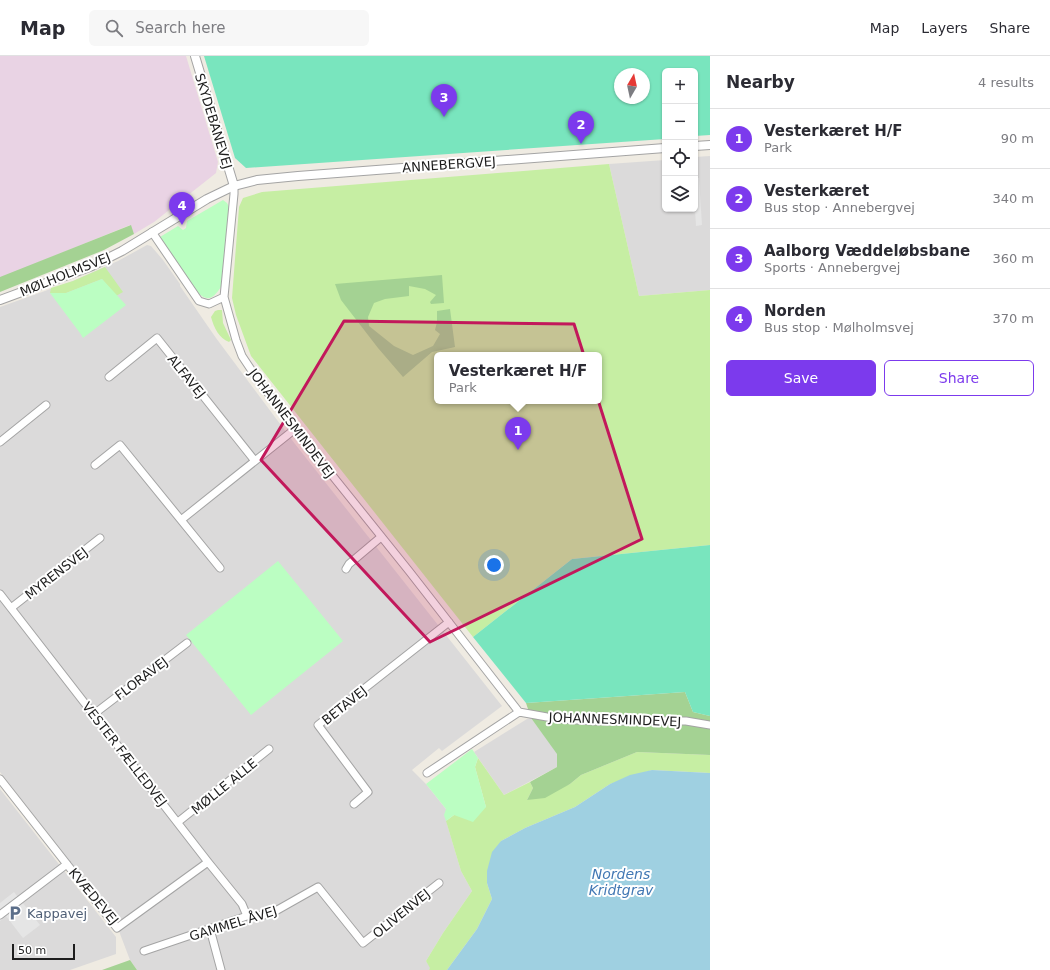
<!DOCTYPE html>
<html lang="en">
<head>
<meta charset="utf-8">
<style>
  :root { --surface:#fff; --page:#f7f7f7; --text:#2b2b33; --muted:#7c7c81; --line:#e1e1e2; --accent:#7c3aed }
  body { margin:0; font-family:"DejaVu Sans",sans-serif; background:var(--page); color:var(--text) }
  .controls { position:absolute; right:12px; top:12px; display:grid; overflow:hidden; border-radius:6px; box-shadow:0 1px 3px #0004 }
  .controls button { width:36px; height:36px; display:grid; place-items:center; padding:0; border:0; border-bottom:1px solid var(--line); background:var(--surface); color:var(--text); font:20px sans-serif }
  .compass { position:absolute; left:614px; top:12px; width:36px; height:36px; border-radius:50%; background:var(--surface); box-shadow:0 1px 3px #0004; rotate:9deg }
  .scale { position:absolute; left:12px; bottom:10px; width:63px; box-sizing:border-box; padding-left:4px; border:2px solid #1d1d1d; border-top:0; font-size:11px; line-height:14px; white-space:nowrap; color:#1d1d1d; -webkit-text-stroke:3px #fff; paint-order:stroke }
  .you { position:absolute; left:494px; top:509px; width:14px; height:14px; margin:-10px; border:3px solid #fff; border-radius:50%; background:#1a73e8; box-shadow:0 0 0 6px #1a73e833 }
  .badge { display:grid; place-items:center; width:26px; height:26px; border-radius:50%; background:var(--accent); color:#fff; font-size:13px; font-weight:700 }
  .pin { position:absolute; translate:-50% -33px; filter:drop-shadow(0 1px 2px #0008) }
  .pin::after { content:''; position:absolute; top:21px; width:14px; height:12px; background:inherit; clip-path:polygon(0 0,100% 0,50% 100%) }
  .popup { position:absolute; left:434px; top:296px; width:168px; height:52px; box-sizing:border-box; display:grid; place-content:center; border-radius:6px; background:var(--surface); filter:drop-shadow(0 1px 3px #0005); font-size:13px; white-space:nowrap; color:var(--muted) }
  .popup b { font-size:15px; color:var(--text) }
  .popup::after { content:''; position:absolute; left:50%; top:100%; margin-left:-8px; border:8px solid transparent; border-top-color:var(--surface) }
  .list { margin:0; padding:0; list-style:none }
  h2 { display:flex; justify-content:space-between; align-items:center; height:52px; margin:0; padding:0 16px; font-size:17px }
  h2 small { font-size:13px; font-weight:400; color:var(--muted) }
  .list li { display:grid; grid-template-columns:26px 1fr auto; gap:12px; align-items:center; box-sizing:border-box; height:60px; padding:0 16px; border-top:1px solid var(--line) }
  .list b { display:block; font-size:15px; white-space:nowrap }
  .list p { margin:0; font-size:13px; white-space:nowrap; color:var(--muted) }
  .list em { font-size:13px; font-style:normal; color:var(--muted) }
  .actions { display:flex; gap:8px; padding:12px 16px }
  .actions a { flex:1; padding:9px 0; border:1px solid var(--accent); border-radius:6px; text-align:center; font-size:14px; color:var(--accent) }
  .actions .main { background:var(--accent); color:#fff }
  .icon { flex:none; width:22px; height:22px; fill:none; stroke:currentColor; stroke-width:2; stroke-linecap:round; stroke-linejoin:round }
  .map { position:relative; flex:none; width:710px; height:914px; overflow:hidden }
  header { display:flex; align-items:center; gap:24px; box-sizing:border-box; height:56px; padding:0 20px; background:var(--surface); border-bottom:1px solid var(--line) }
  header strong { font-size:19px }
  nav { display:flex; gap:22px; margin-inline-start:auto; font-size:14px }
  .search { width:280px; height:36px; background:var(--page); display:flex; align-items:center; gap:10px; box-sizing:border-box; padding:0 14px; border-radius:6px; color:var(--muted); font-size:15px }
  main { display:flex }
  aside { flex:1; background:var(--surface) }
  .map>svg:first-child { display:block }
  .residential { fill:#dbdada }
  .industrial { fill:#e9d3e4 }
  .grass { fill:#c6eea3; fill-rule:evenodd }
  .forest { fill:#a4d293 }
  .park { fill:#bbfec2 }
  .pitch { fill:#79e5be; fill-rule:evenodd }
  .parking { fill:#e5e5e5 }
  .water { fill:#9fd0e1 }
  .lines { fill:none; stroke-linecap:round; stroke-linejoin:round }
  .minor-casing { stroke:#a4a4a4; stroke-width:9 }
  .tertiary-casing { stroke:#a4a4a4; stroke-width:10 }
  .minor { stroke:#fff; stroke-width:7 }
  .tertiary { stroke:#fff; stroke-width:8 }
  .marked { fill:#c2185b; fill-opacity:0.2; stroke:#c2185b; stroke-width:3; stroke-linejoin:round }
  .labels { text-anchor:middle; stroke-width:4; stroke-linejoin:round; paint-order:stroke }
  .street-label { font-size:13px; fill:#1d1d1d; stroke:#fff }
  .service-label { font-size:13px; fill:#4e5e75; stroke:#fff; text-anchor:start }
  .water-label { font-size:14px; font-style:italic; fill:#4278b4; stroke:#fff }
</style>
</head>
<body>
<header>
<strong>Map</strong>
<div class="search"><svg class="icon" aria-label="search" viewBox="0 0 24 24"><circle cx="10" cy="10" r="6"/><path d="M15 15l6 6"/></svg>Search here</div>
<nav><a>Map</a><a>Layers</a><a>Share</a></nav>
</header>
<main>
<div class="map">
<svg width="710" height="914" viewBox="0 0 710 914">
  <rect width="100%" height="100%" fill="#efebe2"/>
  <path class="residential" d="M710 100V234L639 240 609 108 665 104V153H695V101Z
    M147 189 151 190 163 204 180 228V230L216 282 295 388 502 650 442 695 439 692 412 714 426 728 446 753 447 768 461 815 472 835 443 877 426 905 431 912 429 914H137L130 904 114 862 0 716V251L73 225 118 205Z
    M531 662 557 697V711L504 739 474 696 527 663Z
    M0 733 116 881V898L70 914H0Z"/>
  <path class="industrial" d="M0 0H186L218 106 216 117 154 166 134 178 130 169 0 222Z"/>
  <path class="grass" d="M609 108 639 240 710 234V489L572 503 473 581 251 300 236 259 232 242 239 151 243 142 262 136ZM437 299H599V345H437Z
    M105 211 123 236 116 240 102 223 66 237H50L51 232 73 225Z
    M218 254H222L223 267 231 284 229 286C219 282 214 272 211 261L215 255Z
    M637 696 710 699V717L652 714 610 728 575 751 525 772 501 785 487 827 492 843 477 873 447 914H429L430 912 426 905 443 877 472 835 461 815 446 765 454 759 486 751 475 711 478 702 504 739 530 726 533 732 527 744 570 728 581 719Z"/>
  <path class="forest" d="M131 169 134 178 104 194 0 236V221Z
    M442 219 444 247 431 248 430 246 436 239 425 233 409 230V240L385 243 374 247 368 261 369 270 394 290 413 299 433 290 440 278 435 274 437 266V255L450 253 455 291 432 296 403 321 378 292 341 244 335 228Z
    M685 636 693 656 710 660V699L637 696 581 719 570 728 545 742 527 744 533 732 530 726 557 711V698L531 662 526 647Z
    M130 904 137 914H102Z"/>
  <path class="park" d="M223 144 227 147 229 151 221 231C214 241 209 247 198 237L160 181 178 170 183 174 186 172 187 165Z
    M102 223 126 249 83 282 80 277 50 237H66Z
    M278 505 343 585 251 659 186 579Z
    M472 693 478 702 475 711 486 751 473 766 454 759 446 765 444 759 446 753 426 728Z"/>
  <path class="pitch" d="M204 0H710V79L695 80V15H665V83L246 112 235 102ZM620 18H644V42H620Z
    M710 489V660L693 656 685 636 526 647 473 581 572 503Z"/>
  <path class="parking" d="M695 122H699L702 169 696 170 695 153Z
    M14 836 40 869 23 882 6 860 0 865V847Z"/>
  <path class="water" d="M652 714 710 717V914H447L477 873 492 843 487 827V815L492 796 501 785 525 772 575 751 610 728 630 719Z"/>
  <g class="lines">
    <g class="minor-casing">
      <path id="minor" d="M234 130V138L224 241 236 284 242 300 256 321 295 373 409 515 519 656 547 661 561 663 593 665H686L710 669
        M152 176 199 245 209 248 224 241
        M109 321 157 282 255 405
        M0 386 46 349
        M95 409 120 389 220 512
        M181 464 295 373
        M346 513 349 508 381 481
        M0 538 208 806 242 848 247 860
        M11 552 100 482
        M94 658 187 587
        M427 717 519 656
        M0 723 117 872 208 806
        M354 748 368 736 318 669 449 566
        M178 766 269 693
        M0 859 67 808
        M210 873 221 914
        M144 895 247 860H259L272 857 318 831 363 887 439 827"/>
    </g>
    <g class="tertiary-casing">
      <path id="tertiary" d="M195 0 234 130
        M695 90 710 89
        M0 244 92 210 122 195 207 143 234 130 257 124 298 120 665 92"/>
    </g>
    <use href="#minor" class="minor"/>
    <use href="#tertiary" class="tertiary"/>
  </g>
  <path class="marked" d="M344 265 574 268 642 483 430 586 261 404Z"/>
  <defs>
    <g id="parking-bare" transform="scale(1.2)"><path d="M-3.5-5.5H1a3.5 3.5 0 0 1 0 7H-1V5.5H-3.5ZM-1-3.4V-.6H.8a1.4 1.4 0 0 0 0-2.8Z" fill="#5c6f8a" stroke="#fff" stroke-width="2.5" paint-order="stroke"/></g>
  </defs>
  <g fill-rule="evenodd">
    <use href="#parking-bare" x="15" y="857"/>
  </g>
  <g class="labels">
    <g class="street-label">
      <text transform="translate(214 65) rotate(73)" y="5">SKYDEBANEVEJ</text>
      <text transform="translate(449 108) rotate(-4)" y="5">ANNEBERGVEJ</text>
      <text transform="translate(65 218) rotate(-22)" y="5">MØLHOLMSVEJ</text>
      <text transform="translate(187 320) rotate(51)" y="5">ALFAVEJ</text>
      <text transform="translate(292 367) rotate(53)" y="5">JOHANNESMINDEVEJ</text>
      <text transform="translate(56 517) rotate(-38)" y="5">MYRENSVEJ</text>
      <text transform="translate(141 622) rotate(-37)" y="5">FLORAVEJ</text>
      <text transform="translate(344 649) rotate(-39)" y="5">BETAVEJ</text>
      <text transform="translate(615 663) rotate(2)" y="5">JOHANNESMINDEVEJ</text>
      <text transform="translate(125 698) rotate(52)" y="5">VESTER FÆLLEDVEJ</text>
      <text transform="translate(224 730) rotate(-39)" y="5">MØLLE ALLE</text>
      <text transform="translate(94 840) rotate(50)" y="5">KVÆDEVEJ</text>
      <text transform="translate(401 857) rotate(-39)" y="5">OLIVENVEJ</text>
      <text transform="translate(233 867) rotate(-17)" y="5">GAMMEL ÅVEJ</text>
    </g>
    <g class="service-label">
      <text x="27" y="862">Kappavej</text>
    </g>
    <g class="water-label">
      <text x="621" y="823">Nordens<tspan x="621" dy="16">Kridtgrav</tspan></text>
    </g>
  </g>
</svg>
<div class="controls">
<button>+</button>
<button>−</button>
<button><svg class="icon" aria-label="locate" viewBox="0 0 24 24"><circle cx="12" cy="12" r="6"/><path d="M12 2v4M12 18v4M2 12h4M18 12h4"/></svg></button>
<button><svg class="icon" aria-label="layers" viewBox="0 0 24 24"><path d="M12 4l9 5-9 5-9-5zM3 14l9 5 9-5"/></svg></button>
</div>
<svg class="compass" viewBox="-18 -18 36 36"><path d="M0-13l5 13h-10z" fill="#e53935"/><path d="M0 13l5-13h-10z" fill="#7c7c81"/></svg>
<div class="scale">50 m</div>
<div class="you"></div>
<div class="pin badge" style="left:518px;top:394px">1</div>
<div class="popup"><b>Vesterkæret H/F</b>Park</div>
<div class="pin badge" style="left:581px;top:88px">2</div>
<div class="pin badge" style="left:444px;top:61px">3</div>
<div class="pin badge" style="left:182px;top:169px">4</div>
</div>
<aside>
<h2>Nearby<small>4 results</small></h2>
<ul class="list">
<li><span class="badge">1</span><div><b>Vesterkæret H/F</b><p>Park</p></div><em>90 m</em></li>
<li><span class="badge">2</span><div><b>Vesterkæret</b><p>Bus stop · Annebergvej</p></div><em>340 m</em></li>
<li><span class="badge">3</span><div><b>Aalborg Væddeløbsbane</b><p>Sports · Annebergvej</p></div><em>360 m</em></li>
<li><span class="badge">4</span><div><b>Norden</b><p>Bus stop · Mølholmsvej</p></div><em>370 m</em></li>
</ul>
<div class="actions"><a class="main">Save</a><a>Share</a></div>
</aside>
</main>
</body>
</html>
